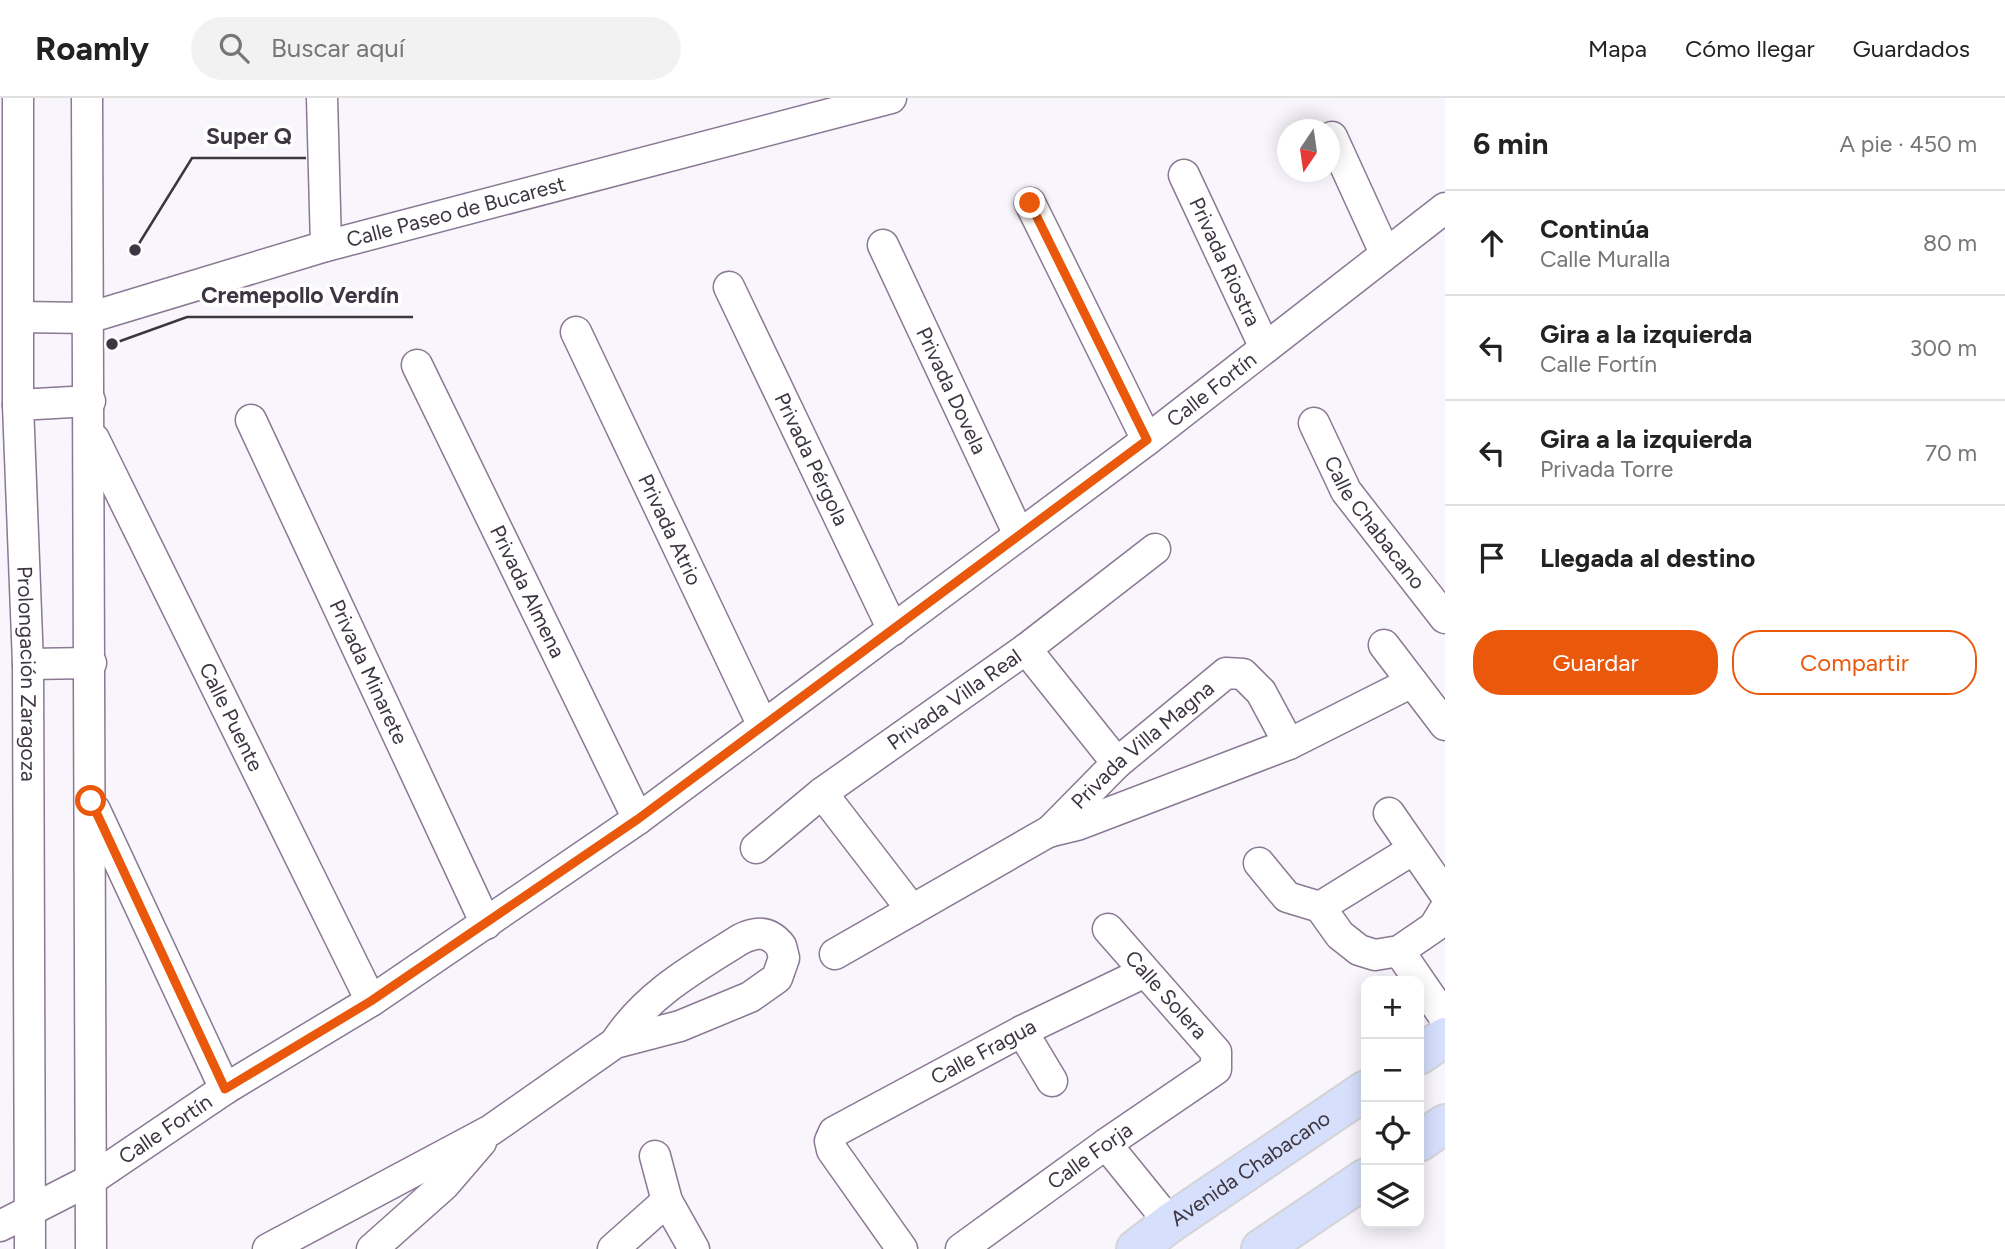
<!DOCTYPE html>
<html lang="es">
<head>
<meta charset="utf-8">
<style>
  :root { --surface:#fff; --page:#f2f2f2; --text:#222; --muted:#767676; --line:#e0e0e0; --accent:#ea580c }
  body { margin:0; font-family:Figtree,sans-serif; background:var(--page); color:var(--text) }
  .controls { position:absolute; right:21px; bottom:21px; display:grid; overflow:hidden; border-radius:14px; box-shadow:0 4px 18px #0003 }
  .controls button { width:63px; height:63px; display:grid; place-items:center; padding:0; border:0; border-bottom:2px solid var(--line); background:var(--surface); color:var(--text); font:35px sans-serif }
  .compass { position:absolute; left:1277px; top:21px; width:63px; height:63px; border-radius:50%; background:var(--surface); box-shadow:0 4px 18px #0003; rotate:193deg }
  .stop { position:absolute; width:21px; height:21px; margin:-16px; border:5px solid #ea580c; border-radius:50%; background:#fff }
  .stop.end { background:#ea580c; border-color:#fff; box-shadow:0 2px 7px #0008 }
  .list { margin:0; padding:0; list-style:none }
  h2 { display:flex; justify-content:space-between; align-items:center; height:91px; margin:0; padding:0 28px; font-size:30px }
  h2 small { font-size:23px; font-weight:400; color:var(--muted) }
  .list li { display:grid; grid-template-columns:46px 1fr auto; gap:21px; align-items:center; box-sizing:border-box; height:105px; padding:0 28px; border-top:2px solid var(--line) }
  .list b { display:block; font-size:26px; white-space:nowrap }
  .list p { margin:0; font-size:23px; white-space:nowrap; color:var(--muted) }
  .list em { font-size:23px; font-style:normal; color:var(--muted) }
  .actions { display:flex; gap:14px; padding:21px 28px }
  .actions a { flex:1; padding:16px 0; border:2px solid var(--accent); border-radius:28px; text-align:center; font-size:24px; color:var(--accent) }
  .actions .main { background:var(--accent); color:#fff }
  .icon { flex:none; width:38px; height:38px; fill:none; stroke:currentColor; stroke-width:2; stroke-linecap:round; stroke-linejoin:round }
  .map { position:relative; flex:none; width:1445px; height:1151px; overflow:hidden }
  header { display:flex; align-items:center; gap:42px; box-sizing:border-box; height:98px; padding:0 35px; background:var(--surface); border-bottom:2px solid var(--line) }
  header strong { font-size:33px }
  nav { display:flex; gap:38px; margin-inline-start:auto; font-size:24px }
  .search { width:490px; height:63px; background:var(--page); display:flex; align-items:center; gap:18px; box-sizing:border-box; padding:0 24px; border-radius:38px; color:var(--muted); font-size:26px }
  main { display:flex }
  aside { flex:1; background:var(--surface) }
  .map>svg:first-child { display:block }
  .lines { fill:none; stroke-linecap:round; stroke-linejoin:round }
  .minor-casing { stroke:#8a7894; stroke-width:33 }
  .major-casing { stroke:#d4d3d5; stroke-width:42 }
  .minor { stroke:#fff; stroke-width:30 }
  .major { stroke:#d6e0fd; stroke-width:38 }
  .route { stroke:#ea580c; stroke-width:9 }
  .labels { text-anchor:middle; stroke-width:7; stroke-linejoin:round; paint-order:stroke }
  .street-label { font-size:21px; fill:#3d3541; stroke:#fff }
  .leader { fill:none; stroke:#3d3541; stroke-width:2.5 }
  .callout-dot { fill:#3d3541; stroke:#fff; stroke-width:2.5 }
  .callout-label { font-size:23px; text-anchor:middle; font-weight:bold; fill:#3d3541; stroke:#fff; stroke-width:7; stroke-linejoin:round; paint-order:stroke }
</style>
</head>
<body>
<header>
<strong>Roamly</strong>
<div class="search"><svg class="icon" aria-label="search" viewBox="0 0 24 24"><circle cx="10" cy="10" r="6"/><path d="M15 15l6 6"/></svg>Buscar aquí</div>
<nav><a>Mapa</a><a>Cómo llegar</a><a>Guardados</a></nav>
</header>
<main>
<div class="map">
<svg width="1445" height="1151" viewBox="0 0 1445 1151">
  <rect width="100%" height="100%" fill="#f9f5fc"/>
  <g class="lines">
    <g class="minor-casing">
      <g id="minor">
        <path id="s1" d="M18 0V307L28 566 30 1151"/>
        <path d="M87 0 91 1151"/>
        <path d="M322 0 326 148"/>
        <path d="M1332 39 1385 155"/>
        <path id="s2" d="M1184 77 1265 250"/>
        <path d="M1030 105 1147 342"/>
        <path id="s3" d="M883 147 1019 437"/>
        <path id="s4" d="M729 189 893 532"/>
        <path id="s5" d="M19 219 88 220 326 148 891 0"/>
        <path id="s6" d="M576 234 763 628"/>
        <path id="s7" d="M417 267 638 721"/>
        <path d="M18 307 90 303"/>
        <path id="s8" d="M251 322 486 826"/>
        <path id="s9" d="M1314 325 1346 393 1445 520"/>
        <path id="s10" d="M94 341 371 903"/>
        <path d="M1384 547 1445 627"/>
        <path d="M1026 551 1117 665"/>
        <path d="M28 566 91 565"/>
        <path d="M822 695 912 812"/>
        <path d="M95 712 225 991"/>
        <path d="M1389 715 1445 796"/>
        <path id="s11" d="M1049 734 1117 665 1226 575 1243 576 1261 594 1289 646"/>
        <path id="s12" d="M756 750 822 695 1026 551 1155 451"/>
        <path d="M1259 765 1287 799 1320 809 1340 837 1359 852 1375 857 1399 853 1434 829 1445 811"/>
        <path d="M1320 809 1412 752"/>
        <path d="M1399 853 1445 920"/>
        <path d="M835 856 1048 734 1077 727 1289 646 1412 584"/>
        <path d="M1022 933 1052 983"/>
        <path d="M1106 1046 1170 1125"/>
        <path d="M655 1058 667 1103 694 1151"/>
        <path id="s13" d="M0 1128 92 1081 225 991 371 903 638 721 1147 342 1445 110"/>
        <path d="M268 1151 491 1032 615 945 680 928 750 899 777 880 784 860 781 848C769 833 757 833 741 841 693 871 646 897 615 945"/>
        <path d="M372 1151 444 1087 481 1044"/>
        <path d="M613 1151 667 1103"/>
        <path id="s14" d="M902 1151 832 1052 830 1043 834 1034 1022 933 1145 874"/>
        <path id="s15" d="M961 1151 1106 1046 1216 971V954L1108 831"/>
      </g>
    </g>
    <g class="major-casing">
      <g id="major">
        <path d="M1419 957 1445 939"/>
        <path d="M1419 1044 1445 1026"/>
        <path id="s16" d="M1136 1151 1170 1125 1366 992"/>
        <path d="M1261 1151 1366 1080"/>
      </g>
    </g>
    <use href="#minor" class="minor"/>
    <use href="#major" class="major"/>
  </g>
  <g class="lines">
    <path class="route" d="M91 703 225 991 371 903 638 721 1147 342 1030 105"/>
  </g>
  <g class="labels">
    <g class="street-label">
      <text dy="7" stroke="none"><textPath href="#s5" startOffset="452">Calle Paseo de Bucarest</textPath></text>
      <text dy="7" stroke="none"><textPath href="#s2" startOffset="96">Privada Riostra</textPath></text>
      <text dy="7" stroke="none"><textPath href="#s3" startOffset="161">Privada Dovela</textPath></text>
      <text dy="7" stroke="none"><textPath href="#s13" startOffset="1474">Calle Fortín</textPath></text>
      <text dy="7" stroke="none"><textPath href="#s4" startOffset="191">Privada Pérgola</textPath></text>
      <text dy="7" stroke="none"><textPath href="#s9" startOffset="117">Calle Chabacano</textPath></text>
      <text dy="7" stroke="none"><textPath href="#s6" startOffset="219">Privada Atrio</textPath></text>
      <text dy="7" stroke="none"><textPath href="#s7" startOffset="252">Privada Almena</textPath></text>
      <text dy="7" stroke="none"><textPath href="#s8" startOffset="278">Privada Minarete</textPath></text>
      <text dy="7" stroke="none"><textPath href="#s1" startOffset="576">Prolongación Zaragoza</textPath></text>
      <text dy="7" stroke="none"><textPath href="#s12" startOffset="248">Privada Villa Real</textPath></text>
      <text dy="7" stroke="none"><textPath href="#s10" startOffset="310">Calle Puente</textPath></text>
      <text dy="7" stroke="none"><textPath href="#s11" startOffset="128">Privada Villa Magna</textPath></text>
      <text transform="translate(1166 897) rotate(48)" y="7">Calle Solera</text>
      <text dy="7" stroke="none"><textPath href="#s14" startOffset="310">Calle Fragua</textPath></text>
      <text dy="7" stroke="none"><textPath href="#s13" startOffset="192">Calle Fortín</textPath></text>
      <text dy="7" stroke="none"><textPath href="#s15" startOffset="159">Calle Forja</textPath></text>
      <text dy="7" stroke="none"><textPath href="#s16" startOffset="140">Avenida Chabacano</textPath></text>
    </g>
  </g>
  <path class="leader" d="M135 152L192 60H306M112 246L187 219H413"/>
  <g class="callout-dot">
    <circle cx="135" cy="152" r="7"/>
    <circle cx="112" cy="246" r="7"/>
  </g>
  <g class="callout-label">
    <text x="249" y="46">Super Q</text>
    <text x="300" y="205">Cremepollo Verdín</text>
  </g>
</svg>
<div class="controls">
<button>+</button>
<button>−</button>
<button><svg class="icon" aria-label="locate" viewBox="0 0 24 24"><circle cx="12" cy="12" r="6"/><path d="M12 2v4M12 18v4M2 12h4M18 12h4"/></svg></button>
<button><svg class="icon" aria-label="layers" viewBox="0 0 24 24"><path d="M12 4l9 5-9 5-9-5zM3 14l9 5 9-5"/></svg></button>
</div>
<svg class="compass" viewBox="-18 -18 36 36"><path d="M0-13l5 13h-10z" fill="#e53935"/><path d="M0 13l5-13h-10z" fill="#767676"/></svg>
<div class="stop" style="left:91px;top:703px"></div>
<div class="stop end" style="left:1030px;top:105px"></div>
</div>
<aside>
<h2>6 min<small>A pie · 450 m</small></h2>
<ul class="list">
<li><svg class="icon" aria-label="ahead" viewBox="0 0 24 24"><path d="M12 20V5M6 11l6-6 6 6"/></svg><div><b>Continúa</b><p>Calle Muralla</p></div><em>80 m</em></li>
<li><svg class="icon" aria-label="left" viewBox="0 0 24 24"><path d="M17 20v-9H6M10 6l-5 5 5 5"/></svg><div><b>Gira a la izquierda</b><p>Calle Fortín</p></div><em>300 m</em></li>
<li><svg class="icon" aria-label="left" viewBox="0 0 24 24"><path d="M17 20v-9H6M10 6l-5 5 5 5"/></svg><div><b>Gira a la izquierda</b><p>Privada Torre</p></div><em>70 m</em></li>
<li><svg class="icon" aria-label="arrive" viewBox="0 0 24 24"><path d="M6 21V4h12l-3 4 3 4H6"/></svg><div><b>Llegada al destino</b></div></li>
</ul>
<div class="actions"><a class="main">Guardar</a><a>Compartir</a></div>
</aside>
</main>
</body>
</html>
